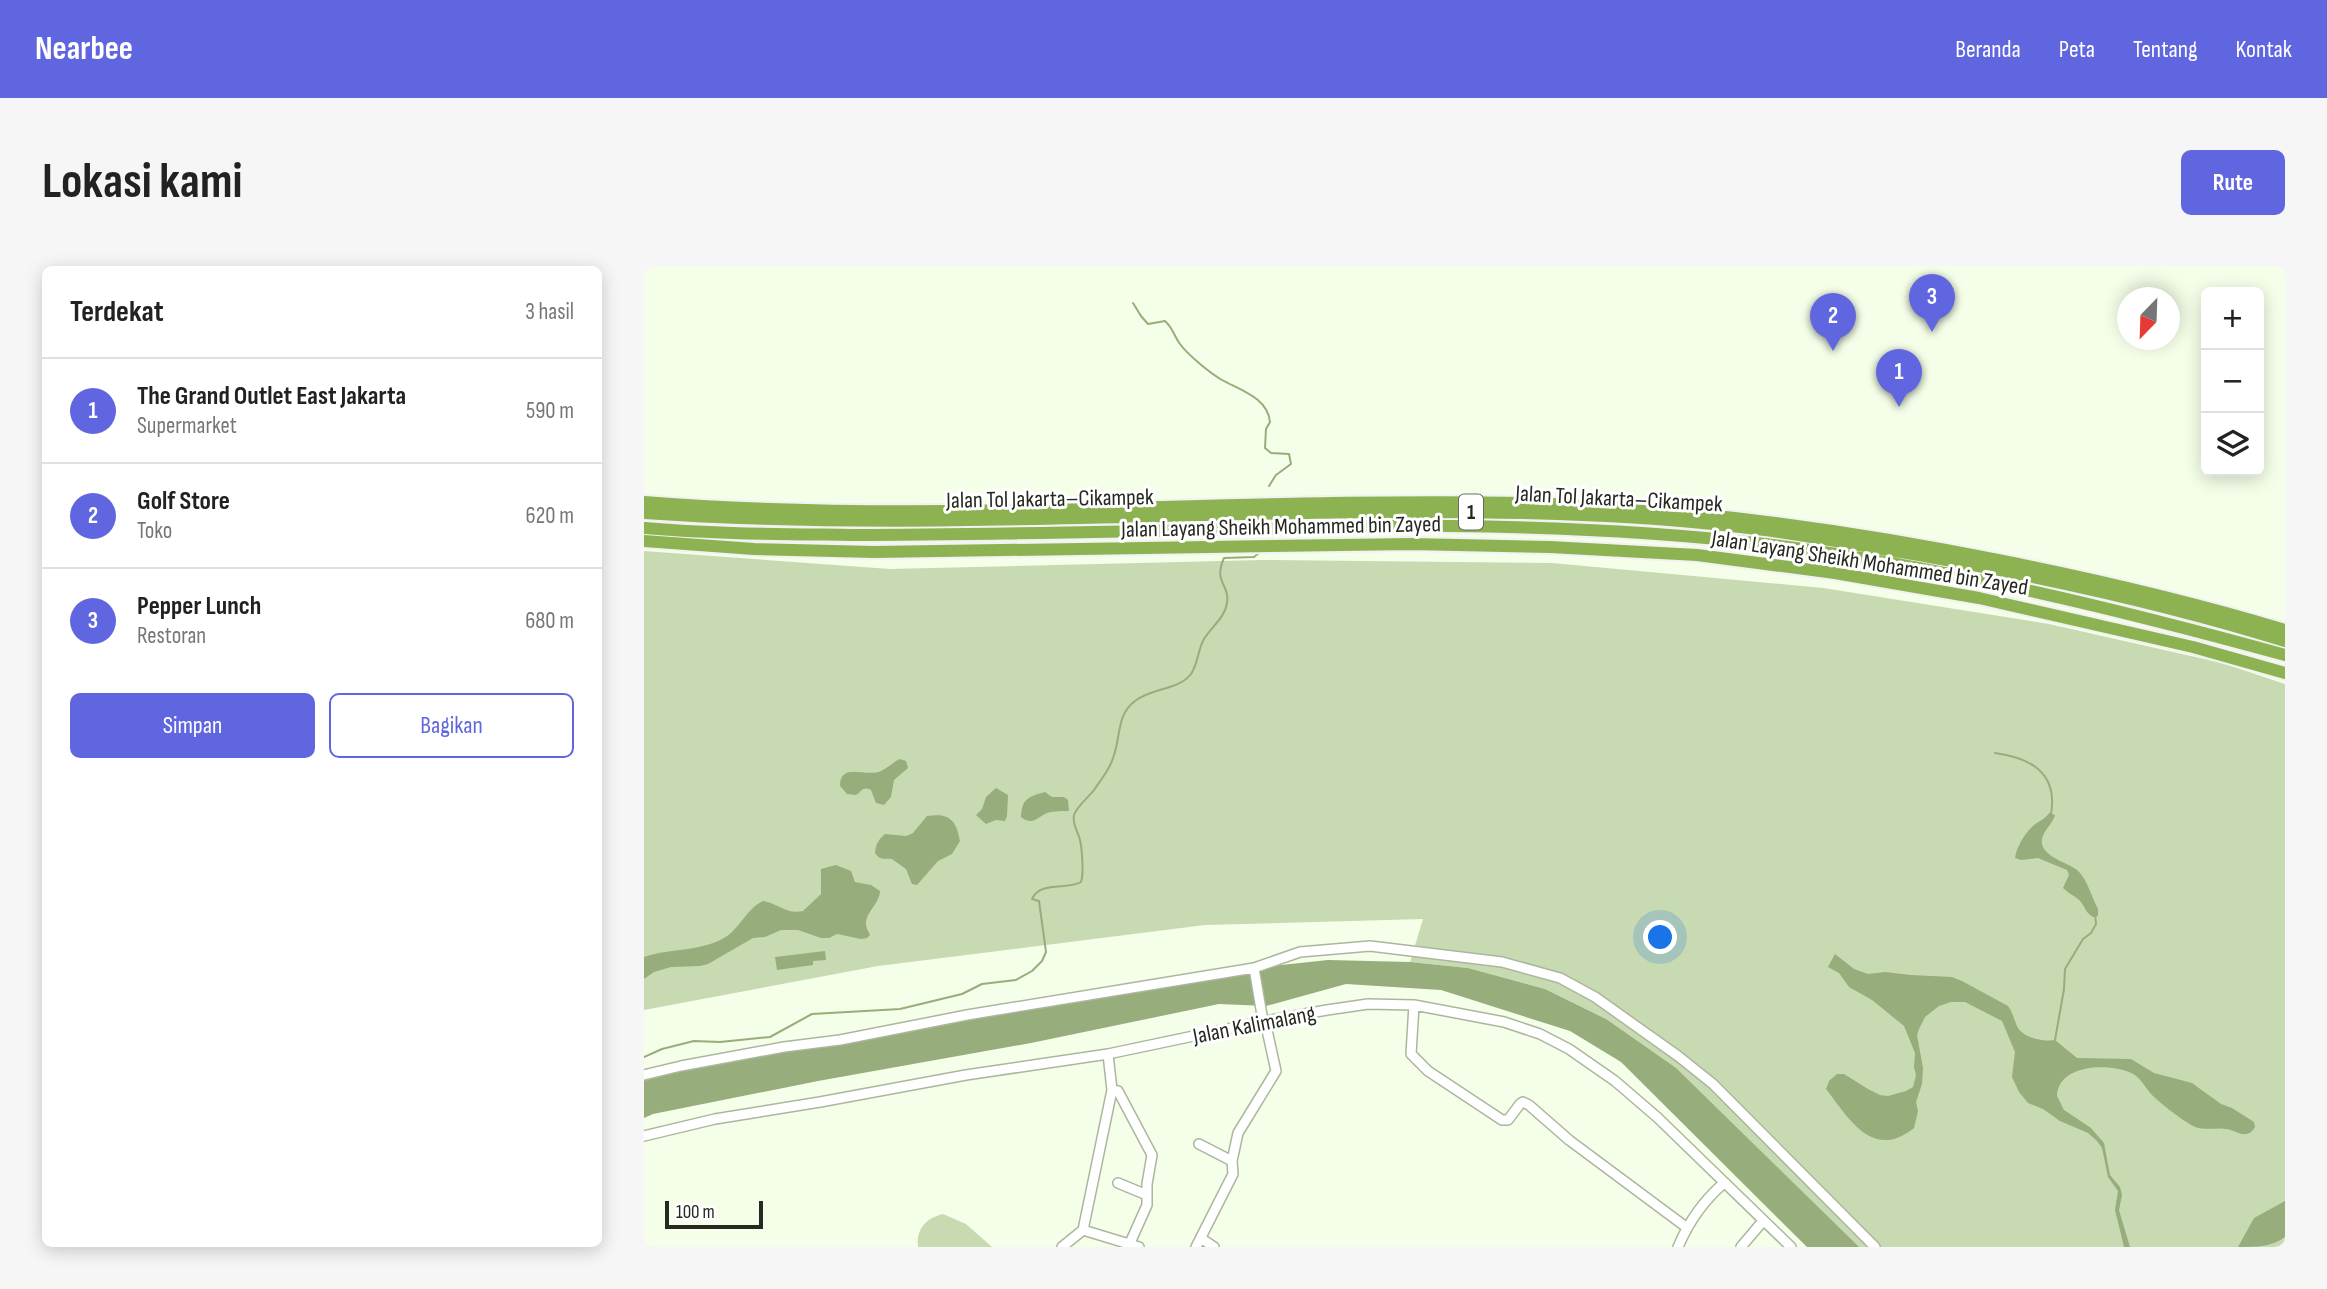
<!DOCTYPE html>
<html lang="id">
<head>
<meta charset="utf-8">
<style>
  :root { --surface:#fff; --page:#f6f6f6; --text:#222; --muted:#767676; --line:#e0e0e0; --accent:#6066df }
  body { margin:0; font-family:"Sofia Sans Condensed",sans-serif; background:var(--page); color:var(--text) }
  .controls { position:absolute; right:21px; top:21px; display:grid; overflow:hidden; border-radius:10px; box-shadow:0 4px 18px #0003 }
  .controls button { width:63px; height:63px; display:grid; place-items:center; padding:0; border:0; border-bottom:2px solid var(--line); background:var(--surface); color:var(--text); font:35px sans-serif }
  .compass { position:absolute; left:1473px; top:21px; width:63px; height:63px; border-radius:50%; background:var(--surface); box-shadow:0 4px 18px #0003; rotate:203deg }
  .scale { position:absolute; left:21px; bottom:18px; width:98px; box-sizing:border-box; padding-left:7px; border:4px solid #25291f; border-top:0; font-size:19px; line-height:24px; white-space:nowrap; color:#25291f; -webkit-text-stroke:5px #fff; paint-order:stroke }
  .you { position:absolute; left:1017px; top:672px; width:24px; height:24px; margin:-18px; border:5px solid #fff; border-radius:50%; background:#1a73e8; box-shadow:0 0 0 10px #1a73e833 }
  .badge { display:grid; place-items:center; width:46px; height:46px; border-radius:50%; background:var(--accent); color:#fff; font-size:23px; font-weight:700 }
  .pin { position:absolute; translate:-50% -58px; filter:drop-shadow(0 2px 4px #0008) }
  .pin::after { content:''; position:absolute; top:37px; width:24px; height:21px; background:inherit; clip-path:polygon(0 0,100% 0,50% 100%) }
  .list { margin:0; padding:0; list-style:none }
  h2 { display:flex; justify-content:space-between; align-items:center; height:91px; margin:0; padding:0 28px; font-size:30px }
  h2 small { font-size:23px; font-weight:400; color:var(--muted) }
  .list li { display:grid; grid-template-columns:46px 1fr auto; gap:21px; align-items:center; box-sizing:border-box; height:105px; padding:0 28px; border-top:2px solid var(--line) }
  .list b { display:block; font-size:26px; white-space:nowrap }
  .list p { margin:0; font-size:23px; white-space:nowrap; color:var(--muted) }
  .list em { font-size:23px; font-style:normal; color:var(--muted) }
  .actions { display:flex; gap:14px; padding:21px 28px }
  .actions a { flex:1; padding:16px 0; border:2px solid var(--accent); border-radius:10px; text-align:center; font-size:24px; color:var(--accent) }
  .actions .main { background:var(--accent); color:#fff }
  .icon { flex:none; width:38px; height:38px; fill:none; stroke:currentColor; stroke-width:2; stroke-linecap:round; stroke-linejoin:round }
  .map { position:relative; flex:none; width:1641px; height:981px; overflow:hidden; border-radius:10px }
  header { display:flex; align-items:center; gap:42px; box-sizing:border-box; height:98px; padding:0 35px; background:var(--accent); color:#fff }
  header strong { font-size:33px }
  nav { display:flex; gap:38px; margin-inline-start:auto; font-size:24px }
  .intro { display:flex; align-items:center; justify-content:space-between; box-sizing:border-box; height:168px; padding:0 42px }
  h1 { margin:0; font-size:49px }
  .button { padding:18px 32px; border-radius:10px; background:var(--accent); color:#fff; font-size:24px; font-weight:700 }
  main { display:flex; gap:42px; padding:0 42px }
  aside { flex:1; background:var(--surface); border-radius:10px; box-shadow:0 4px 18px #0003 }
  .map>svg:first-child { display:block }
  .green { fill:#c8dab1 }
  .water { fill:#97ad7b }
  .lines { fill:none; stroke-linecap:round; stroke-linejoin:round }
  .stream { stroke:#97ad7b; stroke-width:2 }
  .minor-casing { stroke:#abb79d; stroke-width:12 }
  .highway-casing { stroke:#f2f2f2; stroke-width:16 }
  .minor { stroke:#fff; stroke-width:9 }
  .highway { stroke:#8db252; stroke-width:12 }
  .labels { text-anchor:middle; stroke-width:6; stroke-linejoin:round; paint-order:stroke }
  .shield { fill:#fff; stroke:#666962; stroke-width:2 }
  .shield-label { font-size:21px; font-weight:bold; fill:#25291f }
  .street-label { font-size:23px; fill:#25291f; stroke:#fff }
</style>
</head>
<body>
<header>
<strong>Nearbee</strong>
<nav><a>Beranda</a><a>Peta</a><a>Tentang</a><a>Kontak</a></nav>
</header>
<div class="intro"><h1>Lokasi kami</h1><a class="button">Rute</a></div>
<main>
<aside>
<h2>Terdekat<small>3 hasil</small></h2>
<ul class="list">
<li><span class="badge">1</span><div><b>The Grand Outlet East Jakarta</b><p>Supermarket</p></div><em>590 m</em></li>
<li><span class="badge">2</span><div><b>Golf Store</b><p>Toko</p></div><em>620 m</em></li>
<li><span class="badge">3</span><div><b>Pepper Lunch</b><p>Restoran</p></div><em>680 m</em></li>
</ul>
<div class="actions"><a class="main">Simpan</a><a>Bagikan</a></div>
</aside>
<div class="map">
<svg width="1641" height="981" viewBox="0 0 1641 981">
  <rect width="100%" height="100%" fill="#f4fee8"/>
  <path class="green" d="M0 285 246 303 618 294 908 297 1179 322 1405 358 1578 397 1641 418V981H1214L962 753 901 723 824 702 766 696 779 653 561 659 234 700 0 744Z
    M299 948 322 958 348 981H274C272 963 282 952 299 948Z"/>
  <path class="water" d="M256 493 262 495 264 502 250 514 247 531 240 539 232 537 227 524C218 520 219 525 212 529L203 528 196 520C196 495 222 512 237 505 244 502 249 496 256 493Z
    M352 522 364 529 363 550 361 555 352 554 342 558 332 549 338 543 342 531Z
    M401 526 408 531H420L424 534 425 545C419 545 410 545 403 547 392 552 389 560 377 551 378 533 383 531 401 526Z
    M1405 547 1411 549C1409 557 1400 564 1398 573 1395 590 1423 596 1433 604 1443 612 1448 632 1454 643V650L1449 651C1441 647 1441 639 1434 633 1429 629 1424 627 1419 622L1425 609 1423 604 1394 592 1377 594 1371 592C1372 583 1380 568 1387 562 1393 555 1400 555 1405 547Z
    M283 550C306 547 312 554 316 575L308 588 294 595 273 619 268 618 262 603 248 593C239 592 237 595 231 587 232 578 234 574 241 568L262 570 269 567Z
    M192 599 207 605 211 616 227 619 236 625C236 637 221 647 222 658 222 662 225 666 226 669L223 672 217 673 193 668 185 672H177L154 664H137L121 671 109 672 64 698 56 700 27 701 10 706 0 713V691C26 682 55 686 80 672 96 663 102 643 119 635 134 637 142 649 159 645L177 628V603Z
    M181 685 182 694 169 695V699L133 704 131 691Z
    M1191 688 1210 703 1224 708 1241 706 1267 709 1308 711 1318 715 1364 740C1369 747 1370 754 1374 762 1380 772 1400 776 1411 774L1433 792 1487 793 1510 807 1548 817 1577 838 1588 842 1610 856 1611 861C1603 874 1595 866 1583 863 1572 861 1563 865 1551 861 1539 855 1517 838 1507 828 1500 820 1496 810 1485 806 1462 797 1414 799 1413 830L1420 844 1447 862 1460 877 1466 909 1476 921 1478 929 1475 944 1486 981H1480L1471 944 1474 925 1464 911 1458 882 1453 875 1444 867 1416 855 1399 843 1384 837 1375 826 1368 811 1371 786 1358 755 1321 736H1307L1295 740 1281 751 1275 763 1273 769 1279 802 1278 818 1272 836 1274 845 1270 862C1229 895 1205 853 1182 823L1185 815 1193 808H1200L1224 823 1236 829 1244 830 1262 825 1269 821 1272 809 1270 801 1271 787 1260 760 1228 734 1205 721 1195 707 1184 701Z
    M684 694 766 696 824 702 901 723 962 753 1032 802 1215 981H1163L977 796 926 765 797 724 702 718 622 740 575 738 387 777 174 815 9 848 0 852V809L610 702Z
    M1641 935V971C1628 981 1613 981 1594 981L1610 952Z"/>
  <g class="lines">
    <path class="stream" d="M489 37 497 50 504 58 521 55C529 62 530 70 536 78 544 89 566 107 578 114 596 124 624 132 626 156L622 163 621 182 627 187 645 188 647 198 632 209 625 220
      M1351 487C1387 492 1414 507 1407 548
      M1411 774 1420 723 1421 703 1439 673 1447 667 1452 658 1451 648
      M0 791 18 783 50 775 76 776 126 771 168 748 256 743 318 728 338 718 372 714 388 705 398 695 402 686 395 635 388 633C396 615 423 624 437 616 440 608 438 583 436 574 434 565 428 559 430 549 433 540 444 532 450 524 456 515 466 503 469 492 477 472 472 449 491 435 507 422 535 424 547 408 554 398 554 383 560 373 567 361 581 352 583 337 586 318 569 317 580 292L610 291 615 287"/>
    <g class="minor-casing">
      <path id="minor" d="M610 702 619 755
        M770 739 767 788 784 805 858 854H864L876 838 879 836 885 839 925 874 1042 961
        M0 809 37 800 140 781 196 774 323 749 610 702 656 686 726 680 858 696 916 712 951 731 1034 790 1069 818 1231 981
        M468 824 474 825 508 889 503 918V939L486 977
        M0 870 71 853 176 836 322 809 464 788 621 755 683 744 724 738 770 739 860 756 896 768 925 783 971 815 1014 852 1147 981
        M555 878 588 895
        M474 917 503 929
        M439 964 468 824 464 788
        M558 973 570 981
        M418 981 439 964 495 981
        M552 981 589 908 588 895 594 867 632 805 621 755
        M1034 981C1045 955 1059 935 1080 917
        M1097 981 1119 955"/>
    </g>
    <g class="highway-casing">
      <path id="highway" d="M0 236C293 259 587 231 881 237 1042 241 1201 263 1359 295 1454 314 1548 336 1641 364
        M0 247C304 268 609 238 914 248 975 250 1036 254 1096 261 1154 267 1212 279 1269 288 1394 310 1519 337 1641 375
        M0 262C69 268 138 268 208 269 343 269 479 265 615 263 679 261 742 259 806 260 911 261 1017 266 1121 278 1297 300 1470 342 1641 389
        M0 275 110 283 230 286 767 278 906 281 1053 289 1191 307 1335 332 1549 381 1641 407"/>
    </g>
    <use href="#minor" class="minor"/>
    <use href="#highway" class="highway"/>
  </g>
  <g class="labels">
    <rect class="shield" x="815" y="228.5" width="24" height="35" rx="5"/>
    <g class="shield-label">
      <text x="827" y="253">1</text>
    </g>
    <g class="street-label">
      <text transform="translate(406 232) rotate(-1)" y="8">Jalan Tol Jakarta–Cikampek</text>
      <text transform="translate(975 232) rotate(3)" y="8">Jalan Tol Jakarta–Cikampek</text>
      <text transform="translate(637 260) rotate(-1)" y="8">Jalan Layang Sheikh Mohammed bin Zayed</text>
      <text transform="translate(1226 296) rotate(9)" y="8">Jalan Layang Sheikh Mohammed bin Zayed</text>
      <text transform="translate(610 758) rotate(-11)" y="8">Jalan Kalimalang</text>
    </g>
  </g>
</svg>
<div class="controls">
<button>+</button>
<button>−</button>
<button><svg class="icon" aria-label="layers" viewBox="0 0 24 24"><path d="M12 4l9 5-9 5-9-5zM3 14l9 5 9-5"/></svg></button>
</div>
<svg class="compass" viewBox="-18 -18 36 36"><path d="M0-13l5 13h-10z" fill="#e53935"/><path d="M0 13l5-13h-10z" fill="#767676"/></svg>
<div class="scale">100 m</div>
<div class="you"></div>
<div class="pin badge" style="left:1255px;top:141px">1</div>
<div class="pin badge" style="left:1189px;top:85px">2</div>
<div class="pin badge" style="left:1288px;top:66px">3</div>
</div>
</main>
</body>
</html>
